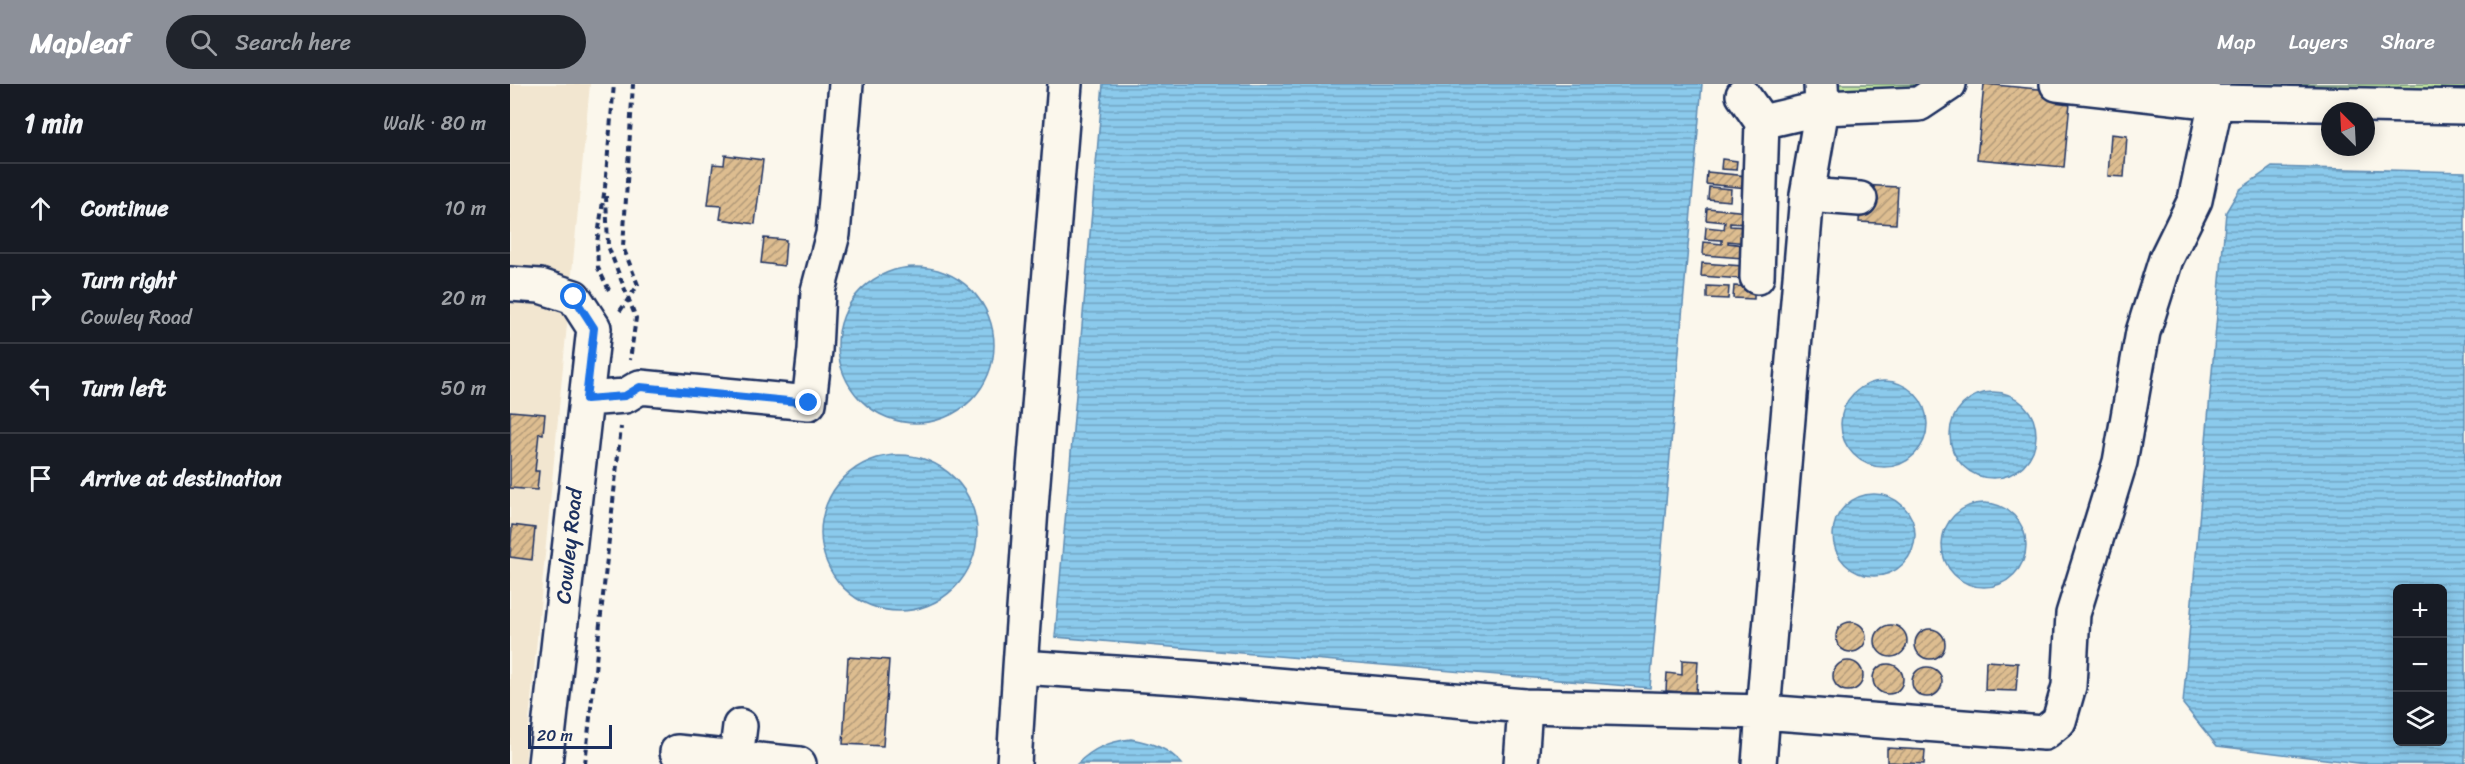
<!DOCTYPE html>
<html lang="en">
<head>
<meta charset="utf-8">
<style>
  :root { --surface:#171b24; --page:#20242c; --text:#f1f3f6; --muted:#9ea1a6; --line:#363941; --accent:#8c9099 }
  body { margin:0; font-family:Sriracha,sans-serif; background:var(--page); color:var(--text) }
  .controls { position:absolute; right:18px; bottom:18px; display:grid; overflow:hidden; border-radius:9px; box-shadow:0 3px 15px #0003 }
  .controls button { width:54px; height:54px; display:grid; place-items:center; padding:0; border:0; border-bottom:2px solid var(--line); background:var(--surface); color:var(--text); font:30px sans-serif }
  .compass { position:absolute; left:1811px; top:18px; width:54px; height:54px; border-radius:50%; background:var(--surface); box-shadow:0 3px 15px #0003; rotate:336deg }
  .scale { position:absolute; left:18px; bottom:15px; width:84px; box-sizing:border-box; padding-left:6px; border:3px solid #1b2f5e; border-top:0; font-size:16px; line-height:21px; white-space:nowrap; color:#1b2f5e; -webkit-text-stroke:4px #fbf7ec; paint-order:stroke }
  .stop { position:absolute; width:18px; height:18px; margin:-14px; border:4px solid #1a73e8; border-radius:50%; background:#fff }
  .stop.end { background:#1a73e8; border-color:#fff; box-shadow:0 2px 6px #0008 }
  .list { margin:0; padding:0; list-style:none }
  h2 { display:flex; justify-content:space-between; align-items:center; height:78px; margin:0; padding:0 24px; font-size:26px }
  h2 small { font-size:20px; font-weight:400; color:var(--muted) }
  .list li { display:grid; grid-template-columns:39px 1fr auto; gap:18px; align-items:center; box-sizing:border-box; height:90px; padding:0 24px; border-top:2px solid var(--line) }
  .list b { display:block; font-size:22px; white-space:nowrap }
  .list p { margin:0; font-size:20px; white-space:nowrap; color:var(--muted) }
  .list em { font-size:20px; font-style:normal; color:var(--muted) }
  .icon { flex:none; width:33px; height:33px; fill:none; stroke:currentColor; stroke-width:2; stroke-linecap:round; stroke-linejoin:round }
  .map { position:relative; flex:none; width:1955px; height:680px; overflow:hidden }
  header { display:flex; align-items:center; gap:36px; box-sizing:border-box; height:84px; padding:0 30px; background:var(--accent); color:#fff }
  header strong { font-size:28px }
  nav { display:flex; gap:33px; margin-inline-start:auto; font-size:21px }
  .search { width:420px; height:54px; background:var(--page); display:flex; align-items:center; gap:15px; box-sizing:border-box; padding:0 21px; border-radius:33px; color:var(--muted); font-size:22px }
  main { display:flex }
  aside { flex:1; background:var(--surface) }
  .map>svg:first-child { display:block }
  .built { fill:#f2e6d0 }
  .forest { fill:url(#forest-firs); stroke:#708c80; stroke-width:1.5 }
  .water { fill:url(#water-rules); stroke:#5e8cb3; stroke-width:1.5; fill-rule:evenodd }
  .building { fill:url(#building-hatch); stroke:#1b2f5e; stroke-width:1.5 }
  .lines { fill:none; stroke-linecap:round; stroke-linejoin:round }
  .minor-casing { stroke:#1b2f5e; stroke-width:38 }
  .path { stroke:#1b2f5e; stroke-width:4; stroke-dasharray:6 4.5; stroke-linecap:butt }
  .minor { stroke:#fbf7ec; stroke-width:33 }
  .route { stroke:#1a73e8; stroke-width:8 }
  .labels { text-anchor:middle; stroke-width:6; stroke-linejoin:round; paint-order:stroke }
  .street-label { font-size:21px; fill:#1b2f5e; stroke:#fbf7ec }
</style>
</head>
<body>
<header>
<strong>Mapleaf</strong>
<div class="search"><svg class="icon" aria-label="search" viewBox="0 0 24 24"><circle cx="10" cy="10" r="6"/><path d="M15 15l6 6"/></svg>Search here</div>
<nav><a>Map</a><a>Layers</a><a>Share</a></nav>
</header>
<main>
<aside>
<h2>1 min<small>Walk · 80 m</small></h2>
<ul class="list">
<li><svg class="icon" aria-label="ahead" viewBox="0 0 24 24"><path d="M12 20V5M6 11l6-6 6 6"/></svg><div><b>Continue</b></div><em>10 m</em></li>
<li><svg class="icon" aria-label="right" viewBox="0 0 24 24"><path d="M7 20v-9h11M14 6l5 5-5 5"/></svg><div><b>Turn right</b><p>Cowley Road</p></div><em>20 m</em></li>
<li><svg class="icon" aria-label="left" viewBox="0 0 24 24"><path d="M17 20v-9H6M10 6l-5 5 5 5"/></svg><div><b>Turn left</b></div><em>50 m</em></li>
<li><svg class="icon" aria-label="arrive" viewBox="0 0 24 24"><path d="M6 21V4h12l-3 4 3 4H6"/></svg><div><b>Arrive at destination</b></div></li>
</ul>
</aside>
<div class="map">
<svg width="1955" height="680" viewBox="0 0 1955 680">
  <defs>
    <pattern id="forest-firs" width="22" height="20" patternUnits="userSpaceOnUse" patternTransform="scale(1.5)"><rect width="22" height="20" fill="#c5e8a2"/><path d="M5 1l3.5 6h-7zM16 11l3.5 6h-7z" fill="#a9c78e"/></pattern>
    <pattern id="water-rules" width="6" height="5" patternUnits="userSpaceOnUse" patternTransform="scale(1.5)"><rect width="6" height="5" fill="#8bcaec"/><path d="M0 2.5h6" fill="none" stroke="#71a4c2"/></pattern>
    <pattern id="building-hatch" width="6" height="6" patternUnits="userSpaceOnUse" patternTransform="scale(1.5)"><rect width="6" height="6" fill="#ddbd90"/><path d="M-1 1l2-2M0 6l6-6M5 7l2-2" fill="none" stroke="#b29a79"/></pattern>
  </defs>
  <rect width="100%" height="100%" fill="#fbf7ec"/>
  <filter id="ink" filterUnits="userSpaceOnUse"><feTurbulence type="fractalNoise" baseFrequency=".0167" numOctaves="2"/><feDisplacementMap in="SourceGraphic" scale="12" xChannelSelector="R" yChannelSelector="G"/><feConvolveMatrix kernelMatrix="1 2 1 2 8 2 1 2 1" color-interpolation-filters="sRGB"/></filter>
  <g filter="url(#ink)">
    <path class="built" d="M0 0H80L15 680H0Z"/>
    <path class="forest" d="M1323 0H1417L1388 16 1327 12Z
      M1609 0H1955V18Z"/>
    <path class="water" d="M593 0H1192L1140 604 545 553Z
      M1762 83 1955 88V680H1856L1707 662 1673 620 1716 128 1729 106ZM1888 504H1932V658H1888Z
      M328 261a78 78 0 1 1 156 0a78 78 0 1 1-156 0Z
      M1331 340a43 43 0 1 1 86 0a43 43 0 1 1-86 0Z
      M1440 351a43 43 0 1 1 86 0a43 43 0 1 1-86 0Z
      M311 449a78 78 0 1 1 156 0a78 78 0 1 1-156 0Z
      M1323 451a41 41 0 1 1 82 0a41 41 0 1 1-82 0Z
      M1432 461a42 42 0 1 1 84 0a42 42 0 1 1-84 0Z
      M621 655C642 659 658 664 672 680H567C583 664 598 658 621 655Z"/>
    <path class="building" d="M1474 0 1561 8 1554 83 1467 75Z
      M1601 50 1617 52 1614 93 1598 92Z
      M215 71 253 76 245 140 210 135 212 122 198 121 203 80 214 81Z
      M1212 75 1227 77 1226 86 1211 85Z
      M1197 88 1238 92 1237 104 1196 100Z
      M1351 101 1388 103 1386 140 1349 138Z
      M1199 103 1221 105 1220 117 1198 115Z
      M1197 124 1238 128 1236 140 1220 139V142L1237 143 1236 159 1218 157V159L1234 161 1233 174 1193 171 1194 158 1212 160V156L1195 155 1196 143 1214 145 1215 138 1196 136Z
      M254 154 276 156 274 182 251 179Z
      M1192 179 1233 182 1232 195 1191 192Z
      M1197 202 1219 203 1218 215 1197 214Z
      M1224 202 1244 203V215L1223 214Z
      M0 327 35 330 33 350 29 349 25 387H29L27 406 0 404Z
      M2 441 25 444 22 476 0 473Z
      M1326 553a15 15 0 1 1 30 0a15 15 0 1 1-30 0Z
      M1365 557a16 16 0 1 1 32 0a16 16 0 1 1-32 0Z
      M1405 560a15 15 0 1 1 30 0a15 15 0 1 1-30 0Z
      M338 573 379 576 373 662 333 660Z
      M1172 576 1188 577 1186 609 1156 607 1157 589 1172 591Z
      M1323 592a15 15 0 1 1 30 0a15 15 0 1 1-30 0Z
      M1476 577 1508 579 1506 607 1475 606Z
      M1363 595a15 15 0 1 1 30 0a15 15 0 1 1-30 0Z
      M1402 598a15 15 0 1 1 30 0a15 15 0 1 1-30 0Z
      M1377 664 1415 666 1414 680 1377 678Z"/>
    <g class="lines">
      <g class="minor-casing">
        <path id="minor" d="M1547 0 1706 18 1955 23
          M1233 11 1252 38 1247 193
          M1252 38 1312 24 1311 0
          M1297 111 1350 115
          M0 200 30 202 64 213 84 244 35 680
          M76 315 115 312 130 303 299 319 305 266 308 207 323 150 336 0
          M510 583 522 410 555 0
          M167 668 289 680
          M226 674 230 642
          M504 680 510 583 685 594 1015 622 1253 628 1297 111 1312 24 1409 20 1439 0
          M1011 680 1015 622
          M1249 680 1253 628 1534 649 1549 637 1559 602 1563 530 1610 378 1633 248 1656 175 1685 116 1706 18"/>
      </g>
      <path class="path" d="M96 112 98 162 126 234 120 276
        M99 206 88 184 87 159 95 103 104 0
        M110 227 128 201 113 163 123 0
        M75 680 111 343"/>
      <use href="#minor" class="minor"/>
    </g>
  </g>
  <g class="lines" filter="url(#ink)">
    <path class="route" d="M64 213 84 244 76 315 115 312 130 303 299 319"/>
  </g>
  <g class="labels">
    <g class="street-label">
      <text transform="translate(59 462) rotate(-84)" y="7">Cowley Road</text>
    </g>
  </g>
</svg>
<div class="controls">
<button>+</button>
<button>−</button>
<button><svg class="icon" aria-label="layers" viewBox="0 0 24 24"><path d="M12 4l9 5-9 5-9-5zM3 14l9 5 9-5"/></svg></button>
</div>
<svg class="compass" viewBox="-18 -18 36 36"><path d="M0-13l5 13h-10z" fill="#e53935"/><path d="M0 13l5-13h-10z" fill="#9ea1a6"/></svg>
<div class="scale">20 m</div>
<div class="stop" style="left:64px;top:213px"></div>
<div class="stop end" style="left:299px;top:319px"></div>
</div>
</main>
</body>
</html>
